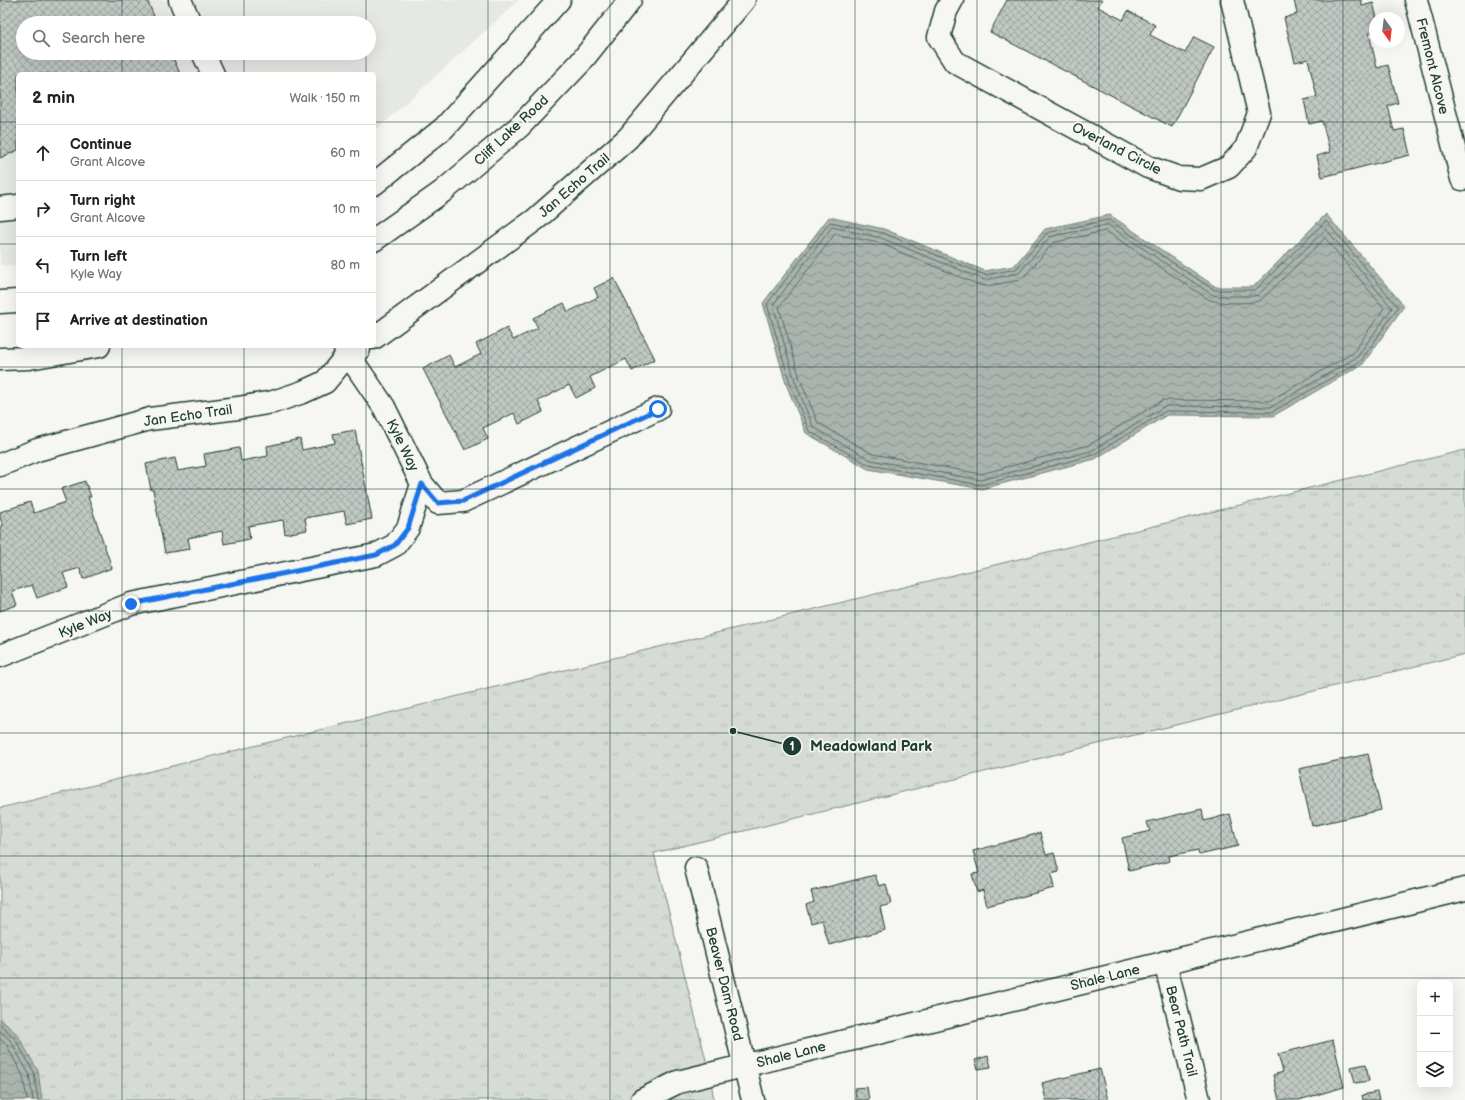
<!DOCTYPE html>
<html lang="en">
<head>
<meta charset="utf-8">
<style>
  :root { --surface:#fff; --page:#f2f2f2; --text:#222; --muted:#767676; --line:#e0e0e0 }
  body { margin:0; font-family:"Balsamiq Sans",sans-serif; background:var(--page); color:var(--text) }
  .controls { position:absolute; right:12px; bottom:12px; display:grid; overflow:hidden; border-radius:6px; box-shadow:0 4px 16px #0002 }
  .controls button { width:36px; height:36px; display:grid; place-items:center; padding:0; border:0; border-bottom:1px solid var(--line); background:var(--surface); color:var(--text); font:20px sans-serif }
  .compass { position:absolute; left:1369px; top:12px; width:36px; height:36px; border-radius:50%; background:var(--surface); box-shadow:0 4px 16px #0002; rotate:166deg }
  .stop { position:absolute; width:12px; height:12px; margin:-9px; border:3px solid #1a73e8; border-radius:50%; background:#fff }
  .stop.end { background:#1a73e8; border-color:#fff; box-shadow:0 1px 4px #0008 }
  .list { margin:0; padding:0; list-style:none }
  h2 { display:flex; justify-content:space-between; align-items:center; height:52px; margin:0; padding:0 16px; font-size:17px }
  h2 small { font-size:13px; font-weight:400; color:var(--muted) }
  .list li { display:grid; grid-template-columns:26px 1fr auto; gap:12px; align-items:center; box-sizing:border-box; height:56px; padding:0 16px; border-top:1px solid var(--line) }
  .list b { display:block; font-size:15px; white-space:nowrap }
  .list p { margin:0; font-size:13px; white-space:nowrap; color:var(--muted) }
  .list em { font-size:13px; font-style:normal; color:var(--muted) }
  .icon { flex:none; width:22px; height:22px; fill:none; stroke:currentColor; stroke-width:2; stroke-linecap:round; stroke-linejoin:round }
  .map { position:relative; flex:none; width:1465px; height:1100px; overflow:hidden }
  .search { position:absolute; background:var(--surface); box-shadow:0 4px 16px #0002; left:16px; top:16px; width:360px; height:44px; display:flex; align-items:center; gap:10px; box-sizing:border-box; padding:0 14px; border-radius:22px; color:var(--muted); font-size:15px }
  .panel { position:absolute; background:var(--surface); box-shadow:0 4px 16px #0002; left:16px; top:72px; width:360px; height:276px; border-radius:6px }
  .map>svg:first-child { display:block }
  .built { fill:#e6e8e4; fill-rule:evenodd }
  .park { fill:url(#park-tufts); stroke:#7a8c85 }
  .water { fill:url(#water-waves); stroke:#72847d }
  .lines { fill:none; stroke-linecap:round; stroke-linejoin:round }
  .shore { stroke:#576c65; stroke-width:1 }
  .building { fill:url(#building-cross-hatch); stroke:#1f3d34 }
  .minor-casing { stroke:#1f3d34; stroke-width:25 }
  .minor { stroke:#f6f6f2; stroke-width:22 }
  .route { stroke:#1a73e8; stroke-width:5 }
  .grid { fill:none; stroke:#1f3d34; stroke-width:1; stroke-opacity:0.55 }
  .labels { text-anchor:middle; stroke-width:3.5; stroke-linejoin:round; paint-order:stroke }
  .street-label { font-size:14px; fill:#1f3d34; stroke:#f6f6f2 }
  .leader { fill:none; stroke:#1f3d34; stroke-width:1.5 }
  .callout-dot { fill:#1f3d34; stroke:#f6f6f2; stroke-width:1.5 }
  .mark-label { font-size:12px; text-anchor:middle; font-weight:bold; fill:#fff }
  .callout-label { font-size:15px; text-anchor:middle; font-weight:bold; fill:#1f3d34; stroke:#f6f6f2; stroke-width:3.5; stroke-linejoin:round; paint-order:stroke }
</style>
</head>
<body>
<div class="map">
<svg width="1465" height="1100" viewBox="0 0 1465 1100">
  <defs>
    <pattern id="park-tufts" width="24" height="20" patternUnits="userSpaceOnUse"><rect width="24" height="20" fill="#d6dbd6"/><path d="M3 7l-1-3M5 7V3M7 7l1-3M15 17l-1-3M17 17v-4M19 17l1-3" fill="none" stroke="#b7bdb8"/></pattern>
    <pattern id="water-waves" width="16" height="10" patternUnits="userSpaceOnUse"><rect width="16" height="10" fill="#aab3ae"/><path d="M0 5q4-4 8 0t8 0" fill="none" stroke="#8a938e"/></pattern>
    <pattern id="building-cross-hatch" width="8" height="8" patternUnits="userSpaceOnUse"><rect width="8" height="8" fill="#c1c8c3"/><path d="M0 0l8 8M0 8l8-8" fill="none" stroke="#9ca49f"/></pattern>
  </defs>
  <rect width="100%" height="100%" fill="#f6f6f2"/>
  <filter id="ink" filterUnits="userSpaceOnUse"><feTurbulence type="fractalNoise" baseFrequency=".025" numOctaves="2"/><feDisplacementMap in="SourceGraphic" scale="8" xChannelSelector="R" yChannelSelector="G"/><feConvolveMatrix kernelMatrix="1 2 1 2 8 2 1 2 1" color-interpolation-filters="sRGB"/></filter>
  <g filter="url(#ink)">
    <path class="built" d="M0 0H519L374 132V74H18V266L0 265ZM23 23H369V53H23Z"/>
    <path class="park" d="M1465 450V654L654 853 710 1076 714 1100H0V808Z"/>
    <path class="water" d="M1326 214 1404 306 1363 364 1273 416 1167 415 1095 459 982 489 868 469 806 433 786 384 763 303 829 217 884 229 985 271 1014 266 1045 229 1110 215 1216 287H1253Z
      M0 1019 17 1034 38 1071 42 1100H0Z"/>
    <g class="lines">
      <path class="shore" d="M1109 220 1214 290H1255L1326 221 1398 307 1361 361 1272 412 1166 411 1093 455 981 485 869 465 809 431 790 383 767 304 830 222 883 233 985 275 1016 269 1047 233Z
        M1108 225 1211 294 1217 296H1253L1258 295 1326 229 1392 308 1357 357 1271 407 1165 406 1091 451 981 480 871 460 813 427 795 381 773 305 832 227 881 238 985 280 1019 273 1050 237Z
        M1106 231 1208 299C1217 304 1252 304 1261 300L1325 238 1384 308 1353 353 1269 401 1163 400 1089 445 981 474 873 454 818 423 800 379 779 307 835 234 879 243 979 285 987 286 1020 280 1025 276 1053 243Z
        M0 1024 14 1037 34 1072 38 1100
        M0 1031 10 1040 29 1074 33 1100
        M0 1039 6 1044 23 1076 27 1100"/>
    </g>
    <path class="building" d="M0 0H147L157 23H23V53H171L180 74H18V150L0 158Z
      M1007 0H1102L1098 7 1123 20 1128 11 1155 25 1150 35 1185 53 1194 37 1214 47 1172 127 990 32Z
      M1294 0H1361L1362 6 1373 3 1377 18H1375V32L1369 33 1377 68 1388 65 1398 103 1388 106 1394 131 1404 129 1410 155 1322 177 1317 156 1330 152 1322 121 1309 124 1304 100 1317 97 1308 59 1295 62 1284 18 1297 14Z
      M614 278 655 359 632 371 626 359 590 377 595 388 576 398 569 385 538 401 543 412 519 424 514 413 483 428 488 439 465 450 423 369 449 355 455 367 481 354 476 344 507 328 513 340 538 328 533 318 564 303 568 312 598 297 594 288Z
      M355 430 372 519 347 524 344 511 305 518 307 530 285 534 283 520 248 526 250 539 224 544 222 531 188 538 190 549 165 553 153 490H151L146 464 175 458 178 471 206 466 204 454 239 448 241 461 268 456 267 446 300 439 302 450 335 443 333 434Z
      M85 481 91 497H88L112 568 83 579 80 568 63 573 68 587 37 598 32 585 12 591 17 605 0 611V527L3 526 0 517V512L30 502 34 513 66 502 61 489Z
      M1368 754 1381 810 1312 826 1299 769Z
      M1202 809 1204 821 1230 814 1238 846 1199 855 1198 850 1169 856 1170 861 1129 871 1122 838 1150 831 1147 822Z
      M1040 833 1046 855 1054 853 1059 872 1051 874 1054 888 987 906 983 890 977 892 972 874 979 873 973 851Z
      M875 875 879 886 886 884 891 904 880 907 885 930 829 945 822 920 811 923 806 905 814 902 811 891Z
      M1333 1040 1344 1087 1299 1100H1279L1273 1075 1283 1072 1278 1054Z
      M988 1056 991 1067 978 1069 975 1060Z
      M1366 1064 1369 1081 1355 1083 1351 1067Z
      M1100 1069 1108 1100H1046L1042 1083Z
      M867 1087 869 1100H856L855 1088Z
      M1377 1092 1379 1100H1363L1362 1095Z"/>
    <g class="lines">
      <g class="minor-casing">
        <path id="minor" d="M180 0 190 23
          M952 0 946 11 939 37 955 62 1148 167 1179 178 1201 179 1229 167 1246 148 1259 113 1232 0
          M1416 0 1462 179
          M203 53 213 74
          M374 184 444 128 559 0
          M0 208 18 206
          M374 240 442 192 520 126 580 63 630 0
          M0 302 18 301
          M374 338 536 219 628 138 744 0
          M0 359 29 358 99 346
          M0 465 37 450 150 419 238 408 273 402 303 392 325 382 348 354 356 352 359 349
          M422 484 438 503 463 501 658 409
          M0 656 131 604 376 555 395 545 408 528 422 484 384 407 348 354 344 346
          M696 868 753 1100
          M1165 962 1199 1100
          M642 1100 678 1082 1465 889"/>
      </g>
      <use href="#minor" class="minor"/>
    </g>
  </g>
  <g class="lines" filter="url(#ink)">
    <path class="route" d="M131 604 376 555 395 545 408 528 422 484 438 503 463 501 658 409"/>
  </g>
  <path class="grid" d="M122 0V23M244 0V23M366 0V23M488 0V1100M610 0V1100M732 0V1100M855 0V1100M977 0V1100M1099 0V1100M1221 0V1100M1343 0V1100M122 53V74M244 53V74M366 53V74M0 122H18M374 122H1465M0 244H18M374 244H1465M122 346V1100M244 346V1100M366 346V1100M0 367H1465M0 489H1465M0 611H1465M0 733H1465M0 856H1465M0 978H1465"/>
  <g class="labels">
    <g class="street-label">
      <text transform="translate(1433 66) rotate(76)" y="5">Fremont Alcove</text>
      <text transform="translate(511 130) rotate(-43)" y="5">Cliff Lake Road</text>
      <text transform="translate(1117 148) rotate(27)" y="5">Overland Circle</text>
      <text transform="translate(574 185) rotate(-41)" y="5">Jan Echo Trail</text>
      <text transform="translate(188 415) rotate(-8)" y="5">Jan Echo Trail</text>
      <text transform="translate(403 445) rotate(64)" y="5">Kyle Way</text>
      <text transform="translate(85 623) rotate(-22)" y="5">Kyle Way</text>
      <text transform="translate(1105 977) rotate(-14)" y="5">Shale Lane</text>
      <text transform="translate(725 984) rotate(76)" y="5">Beaver Dam Road</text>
      <text transform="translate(1182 1031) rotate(76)" y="5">Bear Path Trail</text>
      <text transform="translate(791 1054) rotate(-14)" y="5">Shale Lane</text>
    </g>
  </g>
  <path class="leader" d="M733 731L792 746"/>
  <g class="callout-dot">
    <circle cx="733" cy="731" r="4"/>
    <circle cx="792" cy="746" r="10"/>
  </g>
  <g class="mark-label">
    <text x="792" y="750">1</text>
  </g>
  <g class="callout-label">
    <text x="871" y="751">Meadowland Park</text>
  </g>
</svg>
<div class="controls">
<button>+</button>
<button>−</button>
<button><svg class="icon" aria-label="layers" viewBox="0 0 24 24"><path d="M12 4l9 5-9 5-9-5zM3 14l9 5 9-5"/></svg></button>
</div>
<svg class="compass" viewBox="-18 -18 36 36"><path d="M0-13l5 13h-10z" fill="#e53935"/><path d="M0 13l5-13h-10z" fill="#767676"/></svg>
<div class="stop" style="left:658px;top:409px"></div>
<div class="stop end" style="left:131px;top:604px"></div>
<div class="search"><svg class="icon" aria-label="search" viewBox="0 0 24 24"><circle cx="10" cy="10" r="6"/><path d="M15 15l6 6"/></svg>Search here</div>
<section class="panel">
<h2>2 min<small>Walk · 150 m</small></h2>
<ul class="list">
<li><svg class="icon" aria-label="ahead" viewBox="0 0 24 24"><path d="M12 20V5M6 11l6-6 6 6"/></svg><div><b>Continue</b><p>Grant Alcove</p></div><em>60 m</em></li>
<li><svg class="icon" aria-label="right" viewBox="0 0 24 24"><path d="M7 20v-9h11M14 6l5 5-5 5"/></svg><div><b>Turn right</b><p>Grant Alcove</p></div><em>10 m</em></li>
<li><svg class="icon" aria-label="left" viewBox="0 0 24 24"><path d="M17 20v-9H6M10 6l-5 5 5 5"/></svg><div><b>Turn left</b><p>Kyle Way</p></div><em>80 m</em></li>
<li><svg class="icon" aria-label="arrive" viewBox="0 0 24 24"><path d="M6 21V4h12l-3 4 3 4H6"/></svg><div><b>Arrive at destination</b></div></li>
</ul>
</section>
</div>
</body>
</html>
